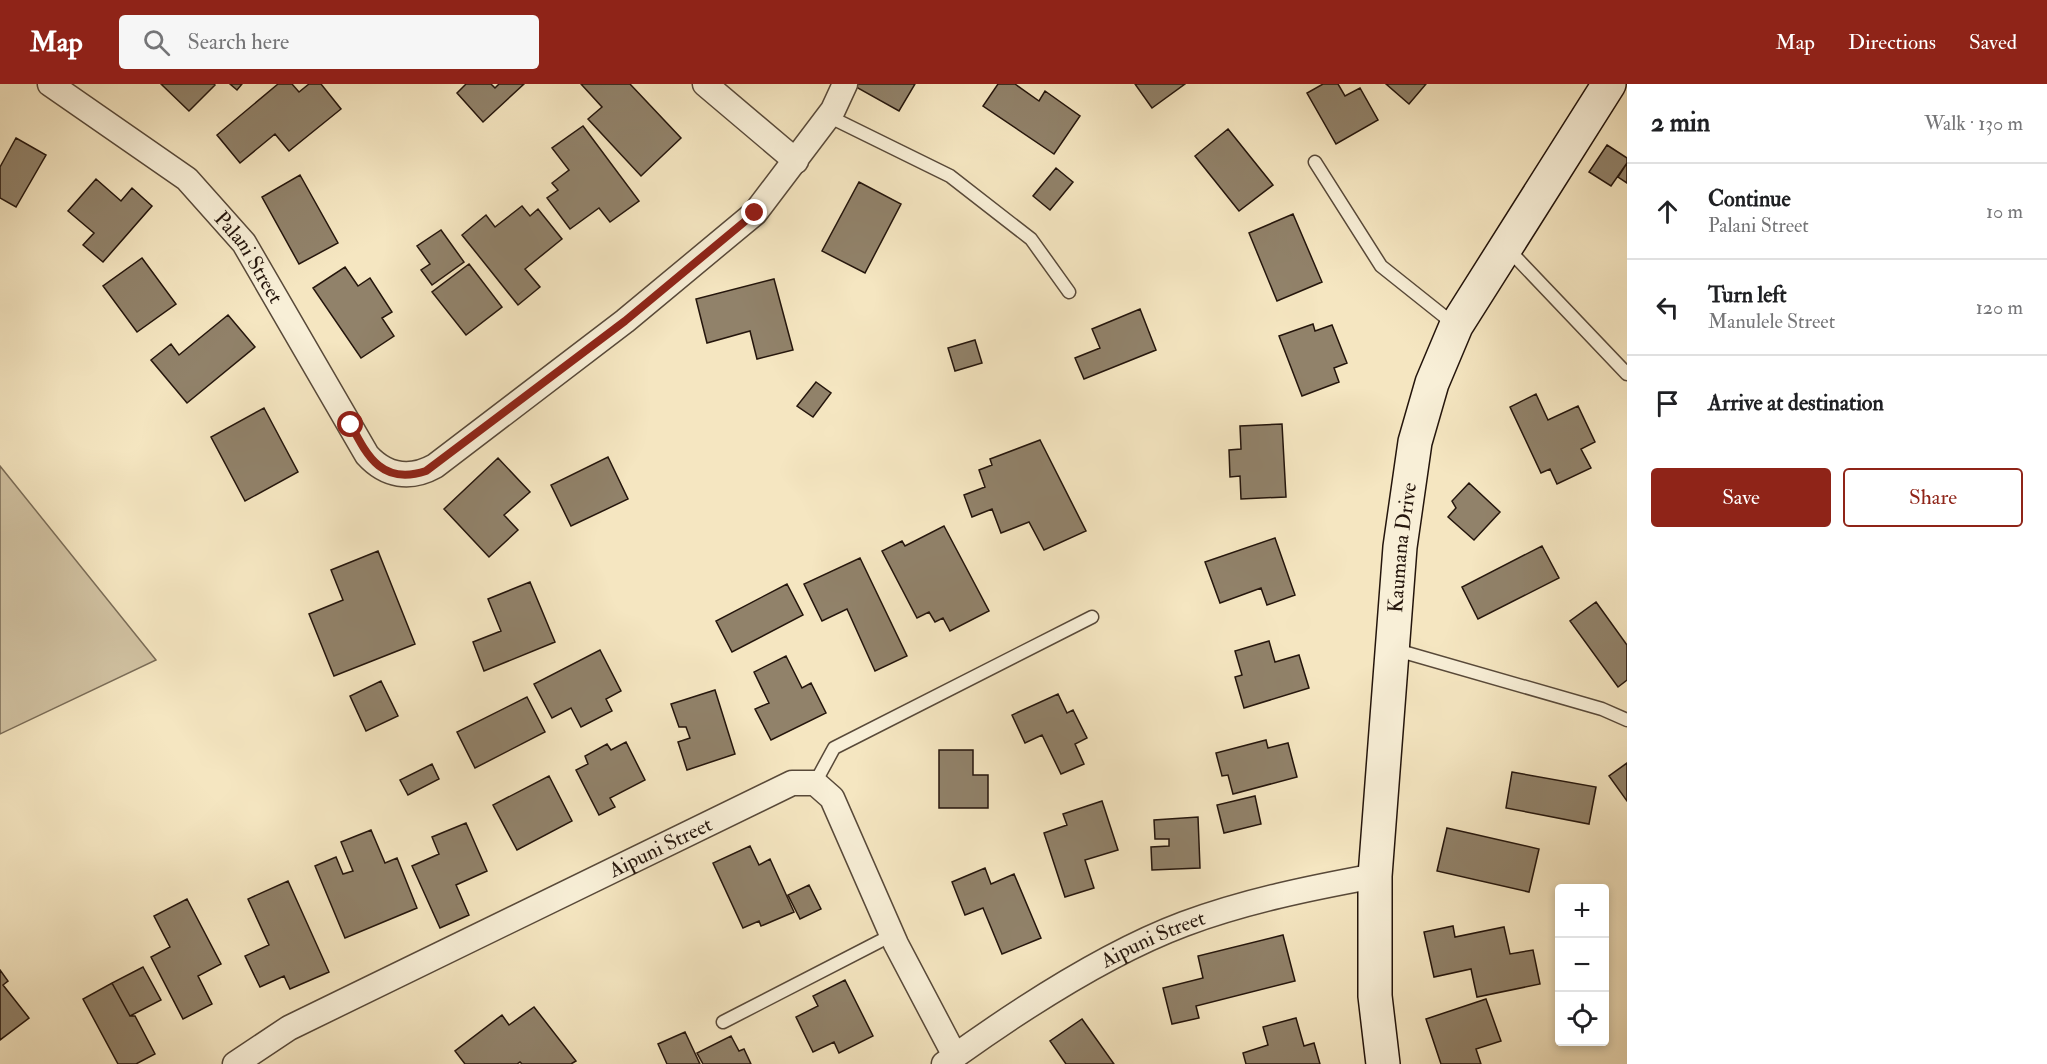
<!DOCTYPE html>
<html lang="en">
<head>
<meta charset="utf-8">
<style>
  :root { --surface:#fff; --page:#f6f6f6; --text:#202124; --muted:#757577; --line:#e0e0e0; --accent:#8f2418 }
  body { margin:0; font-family:"IM FELL Double Pica",serif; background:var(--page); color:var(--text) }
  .controls { position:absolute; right:18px; bottom:18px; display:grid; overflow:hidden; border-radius:6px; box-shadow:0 3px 9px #0003 }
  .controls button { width:54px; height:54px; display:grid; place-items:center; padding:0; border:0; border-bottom:2px solid var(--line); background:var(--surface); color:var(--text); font:30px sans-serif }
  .stop { position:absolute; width:18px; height:18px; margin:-14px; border:4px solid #8f2418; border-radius:50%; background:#fff }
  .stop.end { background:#8f2418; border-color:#fff; box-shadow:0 2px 6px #0008 }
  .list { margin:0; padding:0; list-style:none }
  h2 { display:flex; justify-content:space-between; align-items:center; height:78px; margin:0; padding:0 24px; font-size:26px }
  h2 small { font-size:20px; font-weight:400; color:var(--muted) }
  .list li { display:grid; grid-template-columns:39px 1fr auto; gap:18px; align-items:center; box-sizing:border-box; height:96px; padding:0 24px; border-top:2px solid var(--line) }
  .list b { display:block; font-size:22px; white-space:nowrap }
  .list p { margin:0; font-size:20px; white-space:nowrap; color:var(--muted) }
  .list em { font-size:20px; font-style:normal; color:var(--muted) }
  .actions { display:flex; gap:12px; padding:18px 24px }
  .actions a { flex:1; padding:14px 0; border:2px solid var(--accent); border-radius:6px; text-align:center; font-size:21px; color:var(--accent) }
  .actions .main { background:var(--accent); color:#fff }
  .icon { flex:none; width:33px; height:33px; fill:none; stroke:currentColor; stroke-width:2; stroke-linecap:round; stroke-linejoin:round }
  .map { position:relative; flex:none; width:1627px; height:980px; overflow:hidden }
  header { display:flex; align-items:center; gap:36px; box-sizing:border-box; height:84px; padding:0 30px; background:var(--accent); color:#fff }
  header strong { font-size:28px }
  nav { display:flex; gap:33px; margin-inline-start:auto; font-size:21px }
  .search { width:420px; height:54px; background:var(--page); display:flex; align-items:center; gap:15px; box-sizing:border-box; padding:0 21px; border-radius:6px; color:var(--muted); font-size:22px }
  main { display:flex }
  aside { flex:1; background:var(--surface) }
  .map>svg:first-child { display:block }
  .green { fill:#d1c2a2; stroke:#7a6c57; stroke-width:1.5 }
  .building { fill:#91826a; stroke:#24150c; stroke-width:1.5 }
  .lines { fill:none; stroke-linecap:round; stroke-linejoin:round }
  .lane-casing { stroke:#584939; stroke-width:15 }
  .street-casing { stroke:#584939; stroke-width:27 }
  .secondary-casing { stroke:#24150c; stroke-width:36 }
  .lane { stroke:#f8efd7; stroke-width:12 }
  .street { stroke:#f8efd7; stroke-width:24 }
  .secondary { stroke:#f8efd7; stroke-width:33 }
  .route { stroke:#8f2418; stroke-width:8 }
  .labels { text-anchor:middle; stroke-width:4.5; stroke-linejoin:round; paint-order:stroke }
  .street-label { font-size:21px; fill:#24150c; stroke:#f8efd7 }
</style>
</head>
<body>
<header>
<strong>Map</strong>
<div class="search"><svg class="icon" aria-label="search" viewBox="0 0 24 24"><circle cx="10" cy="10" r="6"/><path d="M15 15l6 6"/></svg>Search here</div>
<nav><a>Map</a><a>Directions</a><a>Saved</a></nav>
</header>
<main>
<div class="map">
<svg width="1627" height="980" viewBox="0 0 1627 980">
  <rect width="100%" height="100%" fill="#f5e6c1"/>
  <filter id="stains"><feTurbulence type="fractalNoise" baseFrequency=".00333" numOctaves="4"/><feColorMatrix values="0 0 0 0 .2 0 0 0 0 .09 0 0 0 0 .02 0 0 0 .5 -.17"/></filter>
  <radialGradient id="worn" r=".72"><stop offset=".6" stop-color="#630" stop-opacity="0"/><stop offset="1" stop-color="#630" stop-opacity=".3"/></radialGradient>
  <path class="green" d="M0 382 156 576 0 650Z"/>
  <path class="building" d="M161 0H214L215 1 189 27Z
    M230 0H242L237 6Z
    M278 0H292L299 8 309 0H321L341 25 289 67 275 50 240 79 217 51Z
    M466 0H491L495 4 499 0H524L483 38 457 9Z
    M581 0H630L681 54 641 92 588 35 602 23Z
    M857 0H915L899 27 856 3Z
    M998 0H1015L1039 17 1045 7 1080 32 1054 70 983 22Z
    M1135 0H1185L1152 24Z
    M1323 0H1338L1345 12 1360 4 1378 36 1336 60 1307 9Z
    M1386 0H1426L1409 20Z
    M583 42 639 117 610 138 599 124 570 145 547 114 558 106 552 99 569 86 552 64Z
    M1228 45 1273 101 1239 127 1195 72Z
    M16 54 46 71 16 123 0 114V83Z
    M1607 61 1627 74V79L1611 102 1589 88Z
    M1627 79V99L1618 93Z
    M1056 84 1073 98 1050 126 1033 112Z
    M300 91 338 159 299 180 262 113Z
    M96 95 121 117 132 104 152 122 103 178 83 161 94 149 68 127Z
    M859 98 901 120 865 189 822 167Z
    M522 122 530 132 538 125 562 155 525 185 540 203 518 221 462 151 486 131 495 143Z
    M1293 130 1322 198 1277 217 1249 149Z
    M441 146 464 178 432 201 421 186 430 180 417 162Z
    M142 174 176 220 137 248 103 202Z
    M469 180 502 223 466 251 432 208Z
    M345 183 358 202 370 194 392 228 382 234 394 252 361 274 313 204Z
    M774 195 793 266 757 275 750 247 707 259 696 215Z
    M1140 225 1156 266 1084 295 1075 274 1100 264 1092 245Z
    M228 231 255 263 187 319 151 276 171 260 179 271Z
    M1313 240 1315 247 1332 241 1347 279 1334 284 1339 298 1302 312 1279 252Z
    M975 256 982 279 955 287 948 264Z
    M816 298 831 309 813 333 797 322Z
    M1536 310 1548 336 1578 322 1595 358 1581 365 1591 384 1557 400 1550 385 1541 389 1510 323Z
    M264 324 298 388 245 417 211 353Z
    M1282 340 1286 413 1241 415 1240 392 1230 393 1229 366 1241 365 1240 342Z
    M1040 356 1086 447 1044 466 1029 438 1001 449 992 425 972 433 964 411 985 403 979 386 992 381 990 375Z
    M608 373 628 415 571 442 551 401Z
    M498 374 530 408 504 431 518 446 489 473 444 425Z
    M1469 399 1500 428 1474 456 1448 433 1456 424 1452 417Z
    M944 442 989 527 950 547 943 534 935 538 929 528 917 534 882 467 902 457 905 462Z
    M1275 454 1295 511 1267 521 1261 504 1220 519 1205 478Z
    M1542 462 1559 494 1478 535 1462 503Z
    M378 467 415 560 334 592 309 530 343 516 331 486Z
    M860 474 907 572 875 587 847 525 822 537 804 500Z
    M530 498 555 558 484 587 473 558 501 547 488 515Z
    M787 500 803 531 732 568 716 537Z
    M1596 518 1627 561V596L1618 603 1570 537Z
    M1269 557 1275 578 1299 571 1309 604 1244 624 1235 593 1242 591 1235 567Z
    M600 566 621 607 606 615 612 627 581 643 571 624 552 634 534 600Z
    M786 572 802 604 811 599 826 629 771 656 755 625 769 619 754 588Z
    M381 597 398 632 366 647 350 612Z
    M715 606 735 670 687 686 678 658 690 654 686 643H679L671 620Z
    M1058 610 1067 629 1073 626 1087 654 1075 660 1084 680 1061 690 1042 651 1025 659 1012 631Z
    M527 613 545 648 475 684 457 648Z
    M1266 656 1268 664 1288 659 1297 693 1233 710 1228 691 1222 692 1216 669Z
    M626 658 645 696 610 714 615 723 599 731 576 686 588 680 585 672 607 660 611 666Z
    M939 666H973V691H988V724H939Z
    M1627 679V717L1609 692Z
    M432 680 439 695 408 711 400 696Z
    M1512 688 1596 703 1589 740 1506 724Z
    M549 692 572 737 517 766 493 721Z
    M1255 712 1261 740 1224 749 1217 721Z
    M1102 717 1118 766 1085 776 1094 804 1065 813 1044 749 1067 741 1063 730Z
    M1198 733 1200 784 1152 786 1151 763 1169 762V755H1155L1154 736Z
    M466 739 487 787 456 801 469 831 440 844 412 782 439 770 432 753Z
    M1447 744 1539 765 1529 808 1437 787Z
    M371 746 385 779 397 774 417 824 345 854 315 782 336 773 343 790 353 787 341 758Z
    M750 762 759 781 770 775 794 828 761 842 759 837 743 844 713 779Z
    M985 784 991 800 1014 790 1041 854 1002 870 983 824 965 831 952 798Z
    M288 797 329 888 290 905 284 892 260 903 245 872 269 861 248 815Z
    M809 801 821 825 800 835 788 811Z
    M187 815 221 880 198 892 212 920 183 935 151 873 170 863 154 832Z
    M1453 842 1455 853 1504 843 1510 870 1533 866 1540 900 1477 913 1471 885 1434 893 1424 848Z
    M1283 851 1295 897 1196 922 1199 934 1172 940 1163 904 1203 894 1198 872Z
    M143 883 161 916 130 932 112 899Z
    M0 886 8 897 3 901 29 934 0 956Z
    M845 896 873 952 839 969 834 958 813 968 796 933 818 922 813 912Z
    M112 899 130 932H135L155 970 136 980H118L83 915Z
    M1486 915 1501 957 1476 965 1481 980H1441L1426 935Z
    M534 923 576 977 571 980H522L520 978 517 980H465L455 967 502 931 509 941Z
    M1296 934 1304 962 1314 959 1320 980H1246L1243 969 1268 961 1263 943Z
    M1082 935 1114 980H1066L1050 957Z
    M685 948 700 980H667L658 960Z
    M731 952 739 967 744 965 751 980H703L697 969Z"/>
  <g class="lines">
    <g class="lane-casing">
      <path id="lane" d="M828 32 950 92 1031 155 1069 208
        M1315 78 1381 182 1455 241
        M1507 164 1627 290
        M1393 565 1602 625 1627 636
        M815 699 834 664 1092 533
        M723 938 892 851"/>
    </g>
    <g class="street-casing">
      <g id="street">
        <path id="s1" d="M50 0 187 95 244 159 367 371C386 392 410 396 435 382L625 237 755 129 833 26 845 0"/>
        <path d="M705 0 796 77"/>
        <path id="s2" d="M235 980 289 944 792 699H815L832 714 896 860 955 972"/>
        <path id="s3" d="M944 980C1013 930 1104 870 1184 840 1246 817 1310 804 1375 792"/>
      </g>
    </g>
    <g class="secondary-casing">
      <g id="secondary">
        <path id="s4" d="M1383 980 1375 912V792L1400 463 1415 358 1432 299 1456 242 1609 0"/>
      </g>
    </g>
    <use href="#lane" class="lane"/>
    <use href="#street" class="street"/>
    <use href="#secondary" class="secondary"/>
  </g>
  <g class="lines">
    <path class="route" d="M351 341C368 374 383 401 426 387L625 237 755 129"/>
  </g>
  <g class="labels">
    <g class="street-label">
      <text dy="7" stroke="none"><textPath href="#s1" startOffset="267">Palani Street</textPath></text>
      <text dy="7" stroke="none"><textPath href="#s4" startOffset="518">Kaumana Drive</textPath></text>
      <text dy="7" stroke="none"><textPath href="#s2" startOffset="478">Aipuni Street</textPath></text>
      <text dy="7" stroke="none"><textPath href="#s3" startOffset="244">Aipuni Street</textPath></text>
    </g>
  </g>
  <rect width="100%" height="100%" filter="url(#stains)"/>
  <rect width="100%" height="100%" fill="url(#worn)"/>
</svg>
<div class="controls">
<button>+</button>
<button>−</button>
<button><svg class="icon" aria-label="locate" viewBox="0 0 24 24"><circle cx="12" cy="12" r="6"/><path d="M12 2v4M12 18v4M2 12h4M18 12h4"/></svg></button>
</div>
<div class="stop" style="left:351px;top:341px"></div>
<div class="stop end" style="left:755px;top:129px"></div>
</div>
<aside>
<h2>2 min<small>Walk · 130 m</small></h2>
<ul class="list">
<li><svg class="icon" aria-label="ahead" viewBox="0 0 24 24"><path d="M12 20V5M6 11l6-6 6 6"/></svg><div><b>Continue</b><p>Palani Street</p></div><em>10 m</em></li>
<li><svg class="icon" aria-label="left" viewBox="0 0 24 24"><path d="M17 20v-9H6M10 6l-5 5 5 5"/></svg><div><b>Turn left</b><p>Manulele Street</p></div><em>120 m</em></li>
<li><svg class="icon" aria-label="arrive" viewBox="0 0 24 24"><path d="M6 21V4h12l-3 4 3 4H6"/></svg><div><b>Arrive at destination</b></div></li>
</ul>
<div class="actions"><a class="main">Save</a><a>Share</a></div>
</aside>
</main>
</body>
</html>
